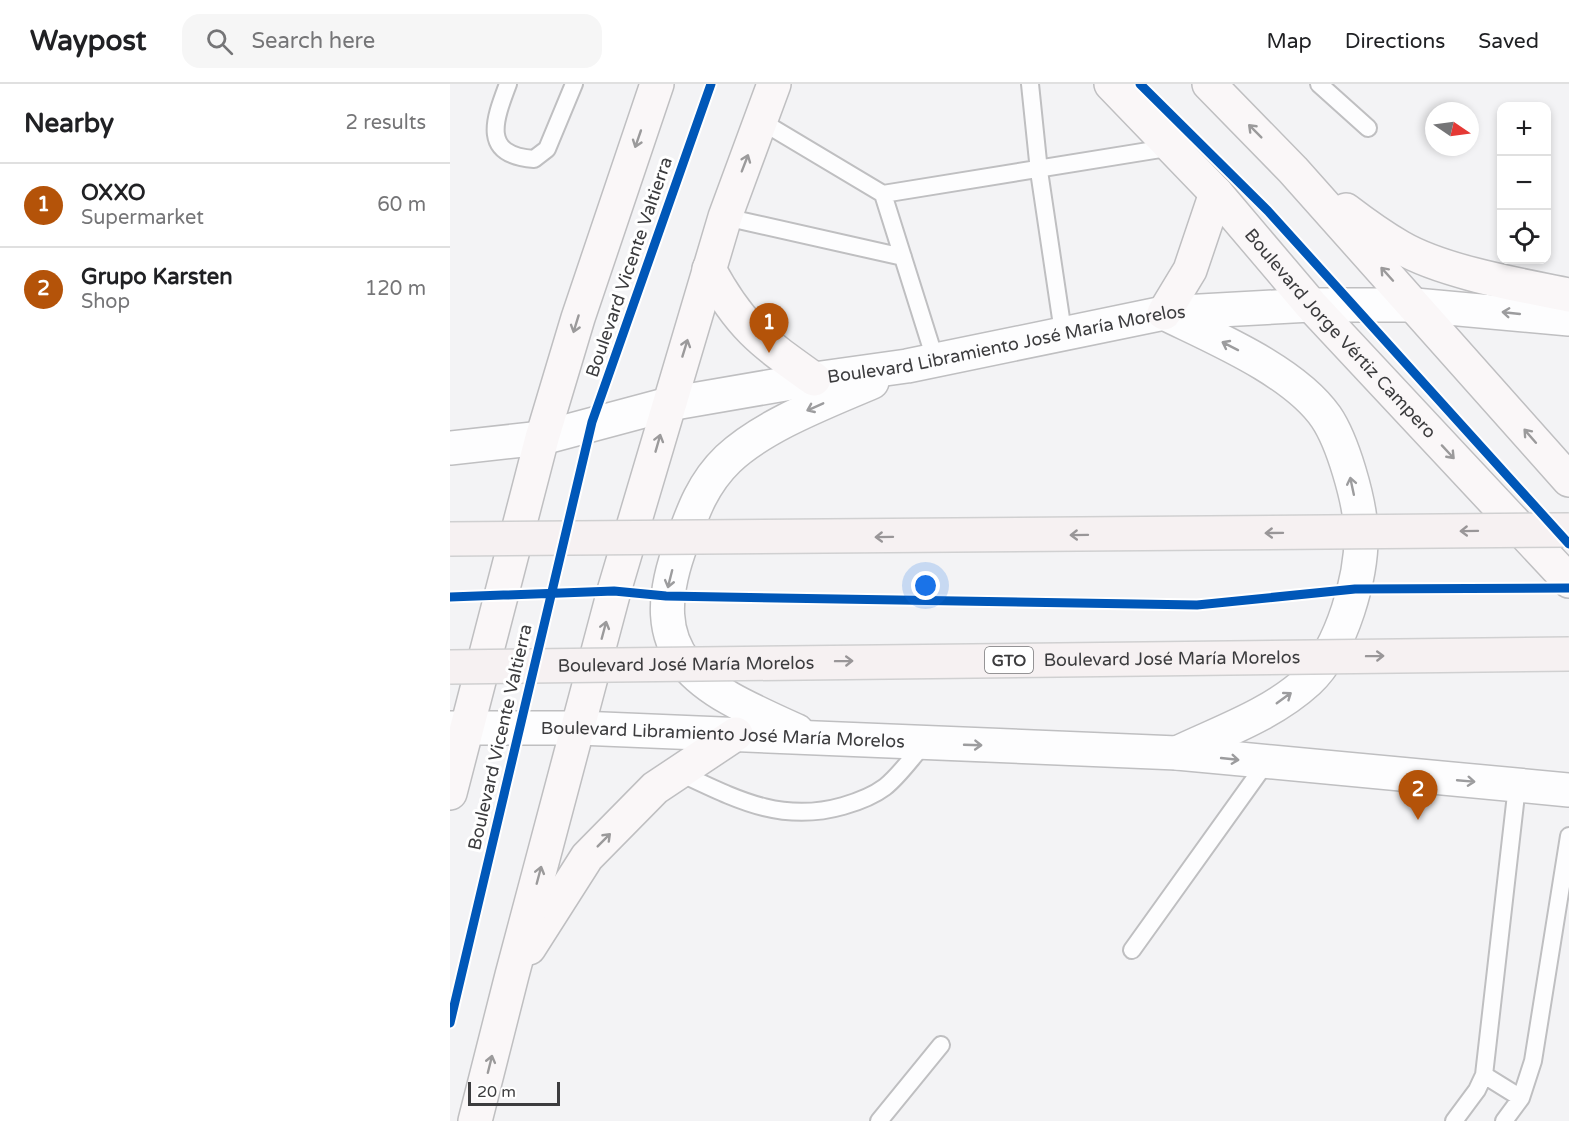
<!DOCTYPE html>
<html lang="en">
<head>
<meta charset="utf-8">
<style>
  :root { --surface:#fff; --page:#f6f6f6; --text:#202124; --muted:#757577; --line:#e0e0e0; --accent:#b45309 }
  body { margin:0; font-family:"Varela Round",sans-serif; background:var(--page); color:var(--text) }
  .controls { position:absolute; right:18px; top:18px; display:grid; overflow:hidden; border-radius:12px; box-shadow:0 3px 9px #0003 }
  .controls button { width:54px; height:54px; display:grid; place-items:center; padding:0; border:0; border-bottom:2px solid var(--line); background:var(--surface); color:var(--text); font:30px sans-serif }
  .compass { position:absolute; left:975px; top:18px; width:54px; height:54px; border-radius:50%; background:var(--surface); box-shadow:0 3px 9px #0003; rotate:103deg }
  .scale { position:absolute; left:18px; bottom:15px; width:92px; box-sizing:border-box; padding-left:6px; border:3px solid #3c3c3e; border-top:0; font-size:16px; line-height:21px; white-space:nowrap; color:#3c3c3e; -webkit-text-stroke:4px #fff; paint-order:stroke }
  .you { position:absolute; left:476px; top:502px; width:21px; height:21px; margin:-15px; border:4px solid #fff; border-radius:50%; background:#1a73e8; box-shadow:0 0 0 9px #1a73e833 }
  .badge { display:grid; place-items:center; width:39px; height:39px; border-radius:50%; background:var(--accent); color:#fff; font-size:20px; font-weight:700 }
  .pin { position:absolute; translate:-50% -50px; filter:drop-shadow(0 2px 3px #0008) }
  .pin::after { content:''; position:absolute; top:32px; width:21px; height:18px; background:inherit; clip-path:polygon(0 0,100% 0,50% 100%) }
  .list { margin:0; padding:0; list-style:none }
  h2 { display:flex; justify-content:space-between; align-items:center; height:78px; margin:0; padding:0 24px; font-size:26px }
  h2 small { font-size:20px; font-weight:400; color:var(--muted) }
  .list li { display:grid; grid-template-columns:39px 1fr auto; gap:18px; align-items:center; box-sizing:border-box; height:84px; padding:0 24px; border-top:2px solid var(--line) }
  .list b { display:block; font-size:22px; white-space:nowrap }
  .list p { margin:0; font-size:20px; white-space:nowrap; color:var(--muted) }
  .list em { font-size:20px; font-style:normal; color:var(--muted) }
  .icon { flex:none; width:33px; height:33px; fill:none; stroke:currentColor; stroke-width:2; stroke-linecap:round; stroke-linejoin:round }
  .map { position:relative; flex:none; width:1119px; height:1037px; overflow:hidden }
  header { display:flex; align-items:center; gap:36px; box-sizing:border-box; height:84px; padding:0 30px; background:var(--surface); border-bottom:2px solid var(--line) }
  header strong { font-size:28px }
  nav { display:flex; gap:33px; margin-inline-start:auto; font-size:21px }
  .search { width:420px; height:54px; background:var(--page); display:flex; align-items:center; gap:15px; box-sizing:border-box; padding:0 21px; border-radius:18px; color:var(--muted); font-size:22px }
  main { display:flex }
  aside { flex:1; background:var(--surface) }
  .map>svg:first-child { display:block }
  .lines { fill:none; stroke-linecap:round; stroke-linejoin:round }
  .service-casing { stroke:#bfbfc1; stroke-width:20 }
  .tertiary-casing { stroke:#bfbfc1; stroke-width:36 }
  .secondary-casing { stroke:#bfbfc1; stroke-width:36 }
  .service { stroke:#fdfdfe; stroke-width:16 }
  .tertiary { stroke:#fdfdfe; stroke-width:33 }
  .secondary { stroke:#faf7f8; stroke-width:33 }
  .primary-bridge-casing { stroke:#d0d0d1; stroke-width:36; stroke-linecap:butt }
  .primary-bridge { stroke:#f6f1f2; stroke-width:33 }
  .cycleway-casing { stroke:#fff; stroke-width:13 }
  .cycleway { stroke:#0057b8; stroke-width:9 }
  .oneway { stroke:#9b9a9b }
  .oneway2 { stroke:#9c9c9e }
  .oneway3 { stroke:#999698 }
  .labels { text-anchor:middle; stroke-width:6; stroke-linejoin:round; paint-order:stroke }
  .shield { fill:#fff; stroke:#767678; stroke-width:1.5 }
  .shield-label { font-size:16px; font-weight:bold; fill:#3c3c3e }
  .street-label { font-size:18px; fill:#3c3c3e; stroke:#fff }
</style>
</head>
<body>
<header>
<strong>Waypost</strong>
<div class="search"><svg class="icon" aria-label="search" viewBox="0 0 24 24"><circle cx="10" cy="10" r="6"/><path d="M15 15l6 6"/></svg>Search here</div>
<nav><a>Map</a><a>Directions</a><a>Saved</a></nav>
</header>
<main>
<aside>
<h2>Nearby<small>2 results</small></h2>
<ul class="list">
<li><span class="badge">1</span><div><b>OXXO</b><p>Supermarket</p></div><em>60 m</em></li>
<li><span class="badge">2</span><div><b>Grupo Karsten</b><p>Shop</p></div><em>120 m</em></li>
</ul>
</aside>
<div class="map">
<svg width="1119" height="1037" viewBox="0 0 1119 1037">
  <rect width="100%" height="100%" fill="#f3f3f5"/>
  <g class="lines">
    <g class="service-casing">
      <path id="service" d="M58 0C44 37 31 71 84 75L97 65 124 0
        M580 0 589 87 613 248
        M869 0 918 44
        M311 37 433 110 723 63
        M433 110 485 275
        M275 133 453 173
        M228 688C284 714 330 740 393 722 407 718 423 712 435 703 450 691 462 673 475 659
        M682 866 816 679
        M1034 991 1071 1014
        M429 1037 491 961
        M1004 1037 1027 1006 1034 991 1067 702
        M1054 1037 1071 1014 1083 977 1119 752"/>
    </g>
    <g class="tertiary-casing">
      <g id="tertiary">
        <path d="M716 230C765 254 844 287 876 333 893 358 909 415 911 445 913 491 892 565 858 597 821 631 771 648 727 669"/>
        <path id="s1" d="M0 364 92 354 219 320 364 295 457 282 714 229 861 221H965L1119 235"/>
        <path id="s2" d="M0 644H129L727 669 1119 706"/>
        <path d="M347 647C252 604 187 577 232 458 243 427 253 399 278 375 314 341 376 318 422 298"/>
      </g>
    </g>
    <g class="secondary-casing">
      <g id="secondary">
        <path id="s3" d="M661 0 766 109 861 221 1119 497"/>
        <path d="M759 0 843 86 1119 396"/>
        <path d="M896 126C913 139 931 152 950 163 993 188 1069 201 1119 211"/>
        <path d="M259 185C290 243 312 258 364 295"/>
        <path d="M714 229 740 186 766 109"/>
        <path d="M0 709 92 354 128 234 207 0"/>
        <path d="M79 864 137 773 205 704 286 650"/>
        <path d="M25 1037 62 891 164 507 275 133 324 0"/>
      </g>
    </g>
    <use href="#service" class="service"/>
    <use href="#tertiary" class="tertiary"/>
    <use href="#secondary" class="secondary"/>
    <g class="primary-bridge-casing">
      <g id="primary-bridge">
        <path d="M0 455 1119 446"/>
        <path id="s4" d="M0 583 1119 570"/>
      </g>
    </g>
    <use href="#primary-bridge" class="primary-bridge"/>
    <g class="cycleway-casing">
      <path id="cycleway" d="M690 0 818 127 1119 460
        M0 513 164 507 216 512 747 521 905 505 1119 504
        M0 939 142 338 261 0"/>
    </g>
    <use href="#cycleway" class="cycleway"/>
  </g>
  <defs><path id="oneway-shaft" d="M-6 0H5M1.5-3L5.5 0L1.5 3" fill="none" stroke-width="1.6" stroke-linecap="round" stroke-linejoin="round" transform="scale(1.5)"/></defs>
  <g class="oneway">
    <use href="#oneway-shaft" transform="translate(805 47) rotate(-135)"/>
    <use href="#oneway-shaft" transform="translate(188 55) rotate(109)"/>
    <use href="#oneway-shaft" transform="translate(295 79) rotate(-69)"/>
    <use href="#oneway-shaft" transform="translate(937 190) rotate(-132)"/>
    <use href="#oneway-shaft" transform="translate(126 240) rotate(107)"/>
    <use href="#oneway-shaft" transform="translate(235 264) rotate(-73)"/>
    <use href="#oneway-shaft" transform="translate(1080 352) rotate(-131)"/>
    <use href="#oneway-shaft" transform="translate(208 359) rotate(-74)"/>
    <use href="#oneway-shaft" transform="translate(998 368) rotate(47)"/>
    <use href="#oneway-shaft" transform="translate(154 546) rotate(-75)"/>
    <use href="#oneway-shaft" transform="translate(154 756) rotate(-45)"/>
    <use href="#oneway-shaft" transform="translate(89 791) rotate(-75)"/>
    <use href="#oneway-shaft" transform="translate(40 980) rotate(-76)"/>
  </g>
  <g class="oneway2">
    <use href="#oneway-shaft" transform="translate(1061 229) rotate(-174)"/>
    <use href="#oneway-shaft" transform="translate(780 262) rotate(-153)"/>
    <use href="#oneway-shaft" transform="translate(365 323) rotate(156)"/>
    <use href="#oneway-shaft" transform="translate(902 402) rotate(-102)"/>
    <use href="#oneway-shaft" transform="translate(220 495) rotate(104)"/>
    <use href="#oneway-shaft" transform="translate(834 614) rotate(-36)"/>
    <use href="#oneway-shaft" transform="translate(523 661) rotate(2)"/>
    <use href="#oneway-shaft" transform="translate(780 675) rotate(6)"/>
    <use href="#oneway-shaft" transform="translate(1016 697) rotate(5)"/>
  </g>
  <g class="oneway3">
    <use href="#oneway-shaft" transform="translate(1019 447) rotate(179)"/>
    <use href="#oneway-shaft" transform="translate(824 449) rotate(179)"/>
    <use href="#oneway-shaft" transform="translate(629 451) rotate(179)"/>
    <use href="#oneway-shaft" transform="translate(434 453) rotate(179)"/>
    <use href="#oneway-shaft" transform="translate(925 572) rotate(-1)"/>
    <use href="#oneway-shaft" transform="translate(394 577) rotate(-1)"/>
  </g>
  <g class="labels">
    <rect class="shield" x="535" y="563" width="48" height="26" rx="4.5"/>
    <g class="shield-label">
      <text x="559" y="582">GTO</text>
    </g>
    <g class="street-label">
      <text transform="translate(179 183) rotate(-71)" y="6">Boulevard Vicente Valtierra</text>
      <text dy="6" stroke="none"><textPath href="#s3" startOffset="339">Boulevard Jorge Vértiz Campero</textPath></text>
      <text dy="6" stroke="none"><textPath href="#s1" startOffset="567">Boulevard Libramiento José María Morelos</textPath></text>
      <text dy="6" stroke="none"><textPath href="#s4" startOffset="722">Boulevard José María Morelos</textPath></text>
      <text dy="6" stroke="none"><textPath href="#s4" startOffset="236">Boulevard José María Morelos</textPath></text>
      <text dy="6" stroke="none"><textPath href="#s2" startOffset="273">Boulevard Libramiento José María Morelos</textPath></text>
      <text transform="translate(50 653) rotate(-77)" y="6">Boulevard Vicente Valtierra</text>
    </g>
  </g>
</svg>
<div class="controls">
<button>+</button>
<button>−</button>
<button><svg class="icon" aria-label="locate" viewBox="0 0 24 24"><circle cx="12" cy="12" r="6"/><path d="M12 2v4M12 18v4M2 12h4M18 12h4"/></svg></button>
</div>
<svg class="compass" viewBox="-18 -18 36 36"><path d="M0-13l5 13h-10z" fill="#e53935"/><path d="M0 13l5-13h-10z" fill="#757577"/></svg>
<div class="scale">20 m</div>
<div class="you"></div>
<div class="pin badge" style="left:319px;top:269px">1</div>
<div class="pin badge" style="left:968px;top:736px">2</div>
</div>
</main>
</body>
</html>
